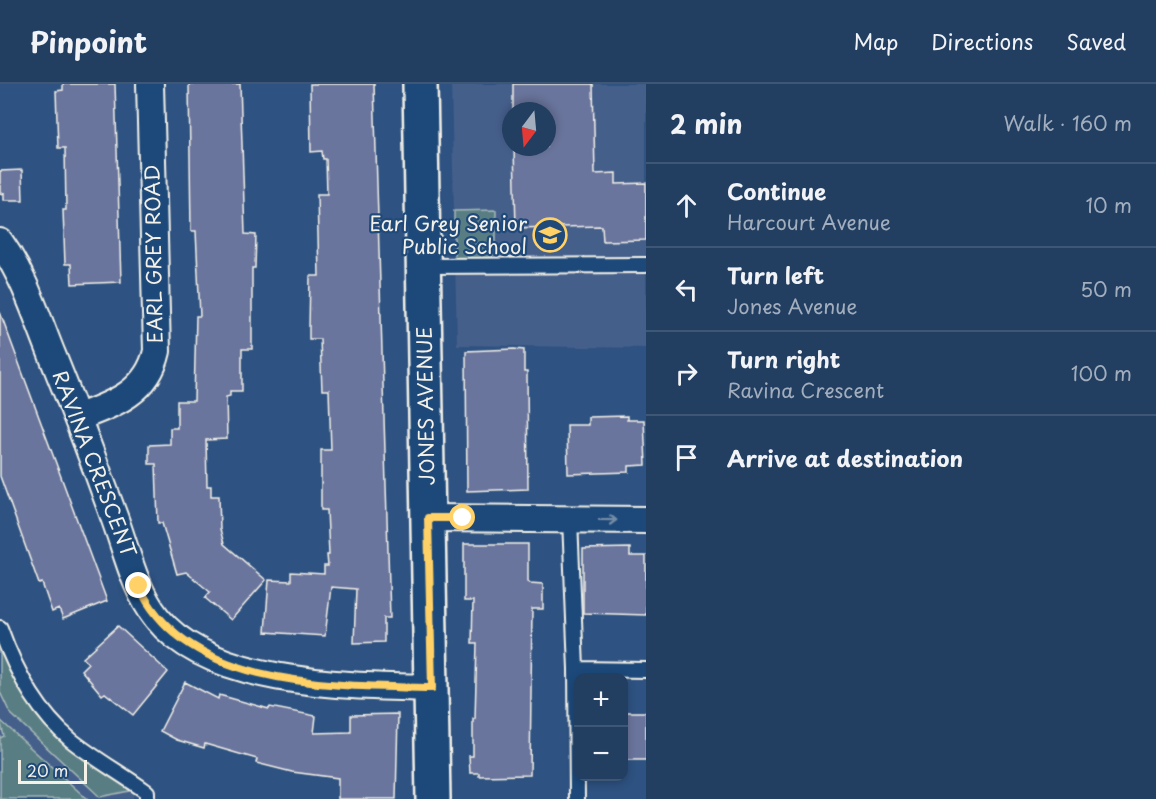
<!DOCTYPE html>
<html lang="en">
<head>
<meta charset="utf-8">
<style>
  :root { --surface:#223e61; --page:#2e496a; --text:#f1f3f6; --muted:#a2aebd; --line:#3f5776 }
  body { margin:0; font-family:"Playpen Sans",sans-serif; background:var(--page); color:var(--text) }
  .controls { position:absolute; right:18px; bottom:18px; display:grid; overflow:hidden; border-radius:12px; box-shadow:0 3px 9px #0003 }
  .controls button { width:54px; height:54px; display:grid; place-items:center; padding:0; border:0; border-bottom:2px solid var(--line); background:var(--surface); color:var(--text); font:30px sans-serif }
  .compass { position:absolute; left:502px; top:18px; width:54px; height:54px; border-radius:50%; background:var(--surface); box-shadow:0 3px 9px #0003; rotate:196deg }
  .scale { position:absolute; left:18px; bottom:15px; width:69px; box-sizing:border-box; padding-left:6px; border:3px solid #f4f1e8; border-top:0; font-size:16px; line-height:21px; white-space:nowrap; color:#f4f1e8; -webkit-text-stroke:4px #1f4a7a; paint-order:stroke }
  .stop { position:absolute; width:18px; height:18px; margin:-14px; border:4px solid #ffd166; border-radius:50%; background:#fff }
  .stop.end { background:#ffd166; border-color:#fff; box-shadow:0 2px 6px #0008 }
  .list { margin:0; padding:0; list-style:none }
  h2 { display:flex; justify-content:space-between; align-items:center; height:78px; margin:0; padding:0 24px; font-size:26px }
  h2 small { font-size:20px; font-weight:400; color:var(--muted) }
  .list li { display:grid; grid-template-columns:39px 1fr auto; gap:18px; align-items:center; box-sizing:border-box; height:84px; padding:0 24px; border-top:2px solid var(--line) }
  .list b { display:block; font-size:22px; white-space:nowrap }
  .list p { margin:0; font-size:20px; white-space:nowrap; color:var(--muted) }
  .list em { font-size:20px; font-style:normal; color:var(--muted) }
  .icon { flex:none; width:33px; height:33px; fill:none; stroke:currentColor; stroke-width:2; stroke-linecap:round; stroke-linejoin:round }
  .map { position:relative; flex:none; width:646px; height:715px; overflow:hidden }
  header { display:flex; align-items:center; gap:36px; box-sizing:border-box; height:84px; padding:0 30px; background:var(--surface); border-bottom:2px solid var(--line) }
  header strong { font-size:28px }
  nav { display:flex; gap:33px; margin-inline-start:auto; font-size:21px }
  main { display:flex }
  aside { flex:1; background:var(--surface) }
  .map>svg:first-child { display:block }
  .built { fill:#445f8b; fill-rule:evenodd }
  .green { fill:#597e84; stroke:#a6b8b6; stroke-width:1.5 }
  .building { fill:#6a749d; stroke:#f4f1e8; stroke-width:1.5 }
  .lines { fill:none; stroke-linecap:round; stroke-linejoin:round }
  .lane-casing { stroke:#f4f1e8; stroke-width:18 }
  .street-casing { stroke:#f4f1e8; stroke-width:30 }
  .secondary-casing { stroke:#f4f1e8; stroke-width:38 }
  .lane { stroke:#1f4a7a; stroke-width:14 }
  .street { stroke:#1f4a7a; stroke-width:26 }
  .secondary { stroke:#1f4a7a; stroke-width:33 }
  .oneway { stroke:#748da6 }
  .route { stroke:#ffd166; stroke-width:8 }
  .labels { text-anchor:middle; stroke-width:4.5; stroke-linejoin:round; paint-order:stroke }
  .poi-label { font-size:20px; fill:#f4f1e8; stroke:#1f4a7a; text-anchor:end }
  .street-label { font-size:20px; fill:#f4f1e8; stroke:#1f4a7a }
</style>
</head>
<body>
<header>
<strong>Pinpoint</strong>
<nav><a>Map</a><a>Directions</a><a>Saved</a></nav>
</header>
<main>
<div class="map">
<svg width="646" height="715" viewBox="0 0 646 715">
  <rect width="100%" height="100%" fill="#2e5281"/>
  <filter id="ink" filterUnits="userSpaceOnUse"><feTurbulence type="fractalNoise" baseFrequency=".0167" numOctaves="2"/><feDisplacementMap in="SourceGraphic" scale="12" xChannelSelector="R" yChannelSelector="G"/><feConvolveMatrix kernelMatrix="1 2 1 2 8 2 1 2 1" color-interpolation-filters="sRGB"/></filter>
  <g filter="url(#ink)">
    <path class="built" d="M451 0H646V264L457 261ZM511 27H547V63H511Z
      M0 563 22 607 134 706 133 715H0Z"/>
    <path class="green" d="M496 126V162L492 173 454 176V127Z
      M0 563 22 607 134 706 100 713 10 629 0 608Z
      M0 636 87 715H0V654L4 652Z"/>
    <path class="building" d="M63 0H115L121 198 72 200 71 180H65L63 126H66L65 64H58L56 7 63 6Z
      M189 0H240L245 150 256 151 255 184H252V265H242V307H230V312L226 313 227 355 206 356 207 402H211V412H219L220 445 224 460 266 496 231 536 205 514 210 508 186 488 177 490 162 439H158L156 380H149V361L170 360V344H177V317H194L196 232H200L196 147H191Z
      M310 0H374L390 534H384V558L354 559 356 505 331 503 325 552 265 548 269 496 291 497V488L324 490V482H328L327 471H329L327 426H321V366H331L329 306H322L320 255H309V244L310 192H319L317 110H327L326 75H323L322 67 311 68Z
      M513 0H593L595 90 616 89V100L646 99V156L603 157 602 142 516 144 514 63H547V27H513Z
      M22 86 23 116H4V109L0 110V87Z
      M0 228 107 517 63 535 59 525 52 528 42 499 39 500 0 392Z
      M514 265 524 266V288H527L528 405 467 407 466 267Z
      M627 332V336H644L646 381 629 382V388L568 390 567 341H588V333Z
      M464 460H528V497L530 499 543 500V525H532L530 691 479 692V689H470L469 672H473V635H475L477 559H472L473 517H464Z
      M630 464V472H646V531L583 529V465Z
      M118 542 168 588 133 631 105 609 102 611 81 586 88 579 83 574Z
      M185 598 218 615 219 611 269 625 270 623 316 632 314 649 351 648V631L398 630 396 715H338V694L292 688 256 679 257 675 205 660 204 664 177 656 160 647Z
      M624 628H646V676H624Z"/>
    <g class="lines">
      <g class="lane-casing">
        <path id="lane" d="M424 182 646 181
          M570 435 576 585 577 715
          M0 544C15 586 36 627 71 656 95 675 122 690 147 708V715
          M576 585 646 586"/>
      </g>
      <g class="street-casing">
        <path id="street" d="M0 158C25 193 37 234 53 273 74 325 94 377 113 430 126 464 134 505 157 534 211 602 353 602 432 604
          M79 333C114 320 148 308 157 267L150 0
          M428 434 646 436"/>
      </g>
      <g class="secondary-casing">
        <path id="secondary" d="M420 0 433 715"/>
      </g>
      <use href="#lane" class="lane"/>
      <use href="#street" class="street"/>
      <use href="#secondary" class="secondary"/>
    </g>
    <defs><path id="oneway-shaft" d="M-6 0H5M1.5-3L5.5 0L1.5 3" fill="none" stroke-width="1.6" stroke-linecap="round" stroke-linejoin="round" transform="scale(1.5)"/></defs>
    <use class="oneway" href="#oneway-shaft" transform="translate(608 436) rotate(1)"/>
  </g>
  <g class="lines" filter="url(#ink)">
    <path class="route" d="M139 502C186 605 336 602 432 604L428 434H463"/>
  </g>
  <defs>
    <g id="school-ring" transform="scale(1.725)"><circle r="9.5" fill="#1f4a7a" stroke="#ffd166" stroke-width="1.5"/><path d="M0-5L7-2L0 1L-7-2ZM-4 1L0 2.5L4 1V4Q0 6-4 4Z" fill="#ffd166"/></g>
  </defs>
  <g fill-rule="evenodd">
    <use href="#school-ring" x="550" y="151"/>
  </g>
  <g class="labels">
    <g class="poi-label">
      <text x="527" y="147">Earl Grey Senior<tspan x="527" dy="23">Public School</tspan></text>
    </g>
    <g class="street-label">
      <text transform="translate(154 170) rotate(-91)" y="7">EARL GREY ROAD</text>
      <text transform="translate(426 322) rotate(-91)" y="7">JONES AVENUE</text>
      <text transform="translate(94 380) rotate(69)" y="7">RAVINA CRESCENT</text>
    </g>
  </g>
</svg>
<div class="controls">
<button>+</button>
<button>−</button>
</div>
<svg class="compass" viewBox="-18 -18 36 36"><path d="M0-13l5 13h-10z" fill="#e53935"/><path d="M0 13l5-13h-10z" fill="#a2aebd"/></svg>
<div class="scale">20 m</div>
<div class="stop" style="left:463px;top:434px"></div>
<div class="stop end" style="left:139px;top:502px"></div>
</div>
<aside>
<h2>2 min<small>Walk · 160 m</small></h2>
<ul class="list">
<li><svg class="icon" aria-label="ahead" viewBox="0 0 24 24"><path d="M12 20V5M6 11l6-6 6 6"/></svg><div><b>Continue</b><p>Harcourt Avenue</p></div><em>10 m</em></li>
<li><svg class="icon" aria-label="left" viewBox="0 0 24 24"><path d="M17 20v-9H6M10 6l-5 5 5 5"/></svg><div><b>Turn left</b><p>Jones Avenue</p></div><em>50 m</em></li>
<li><svg class="icon" aria-label="right" viewBox="0 0 24 24"><path d="M7 20v-9h11M14 6l5 5-5 5"/></svg><div><b>Turn right</b><p>Ravina Crescent</p></div><em>100 m</em></li>
<li><svg class="icon" aria-label="arrive" viewBox="0 0 24 24"><path d="M6 21V4h12l-3 4 3 4H6"/></svg><div><b>Arrive at destination</b></div></li>
</ul>
</aside>
</main>
</body>
</html>
